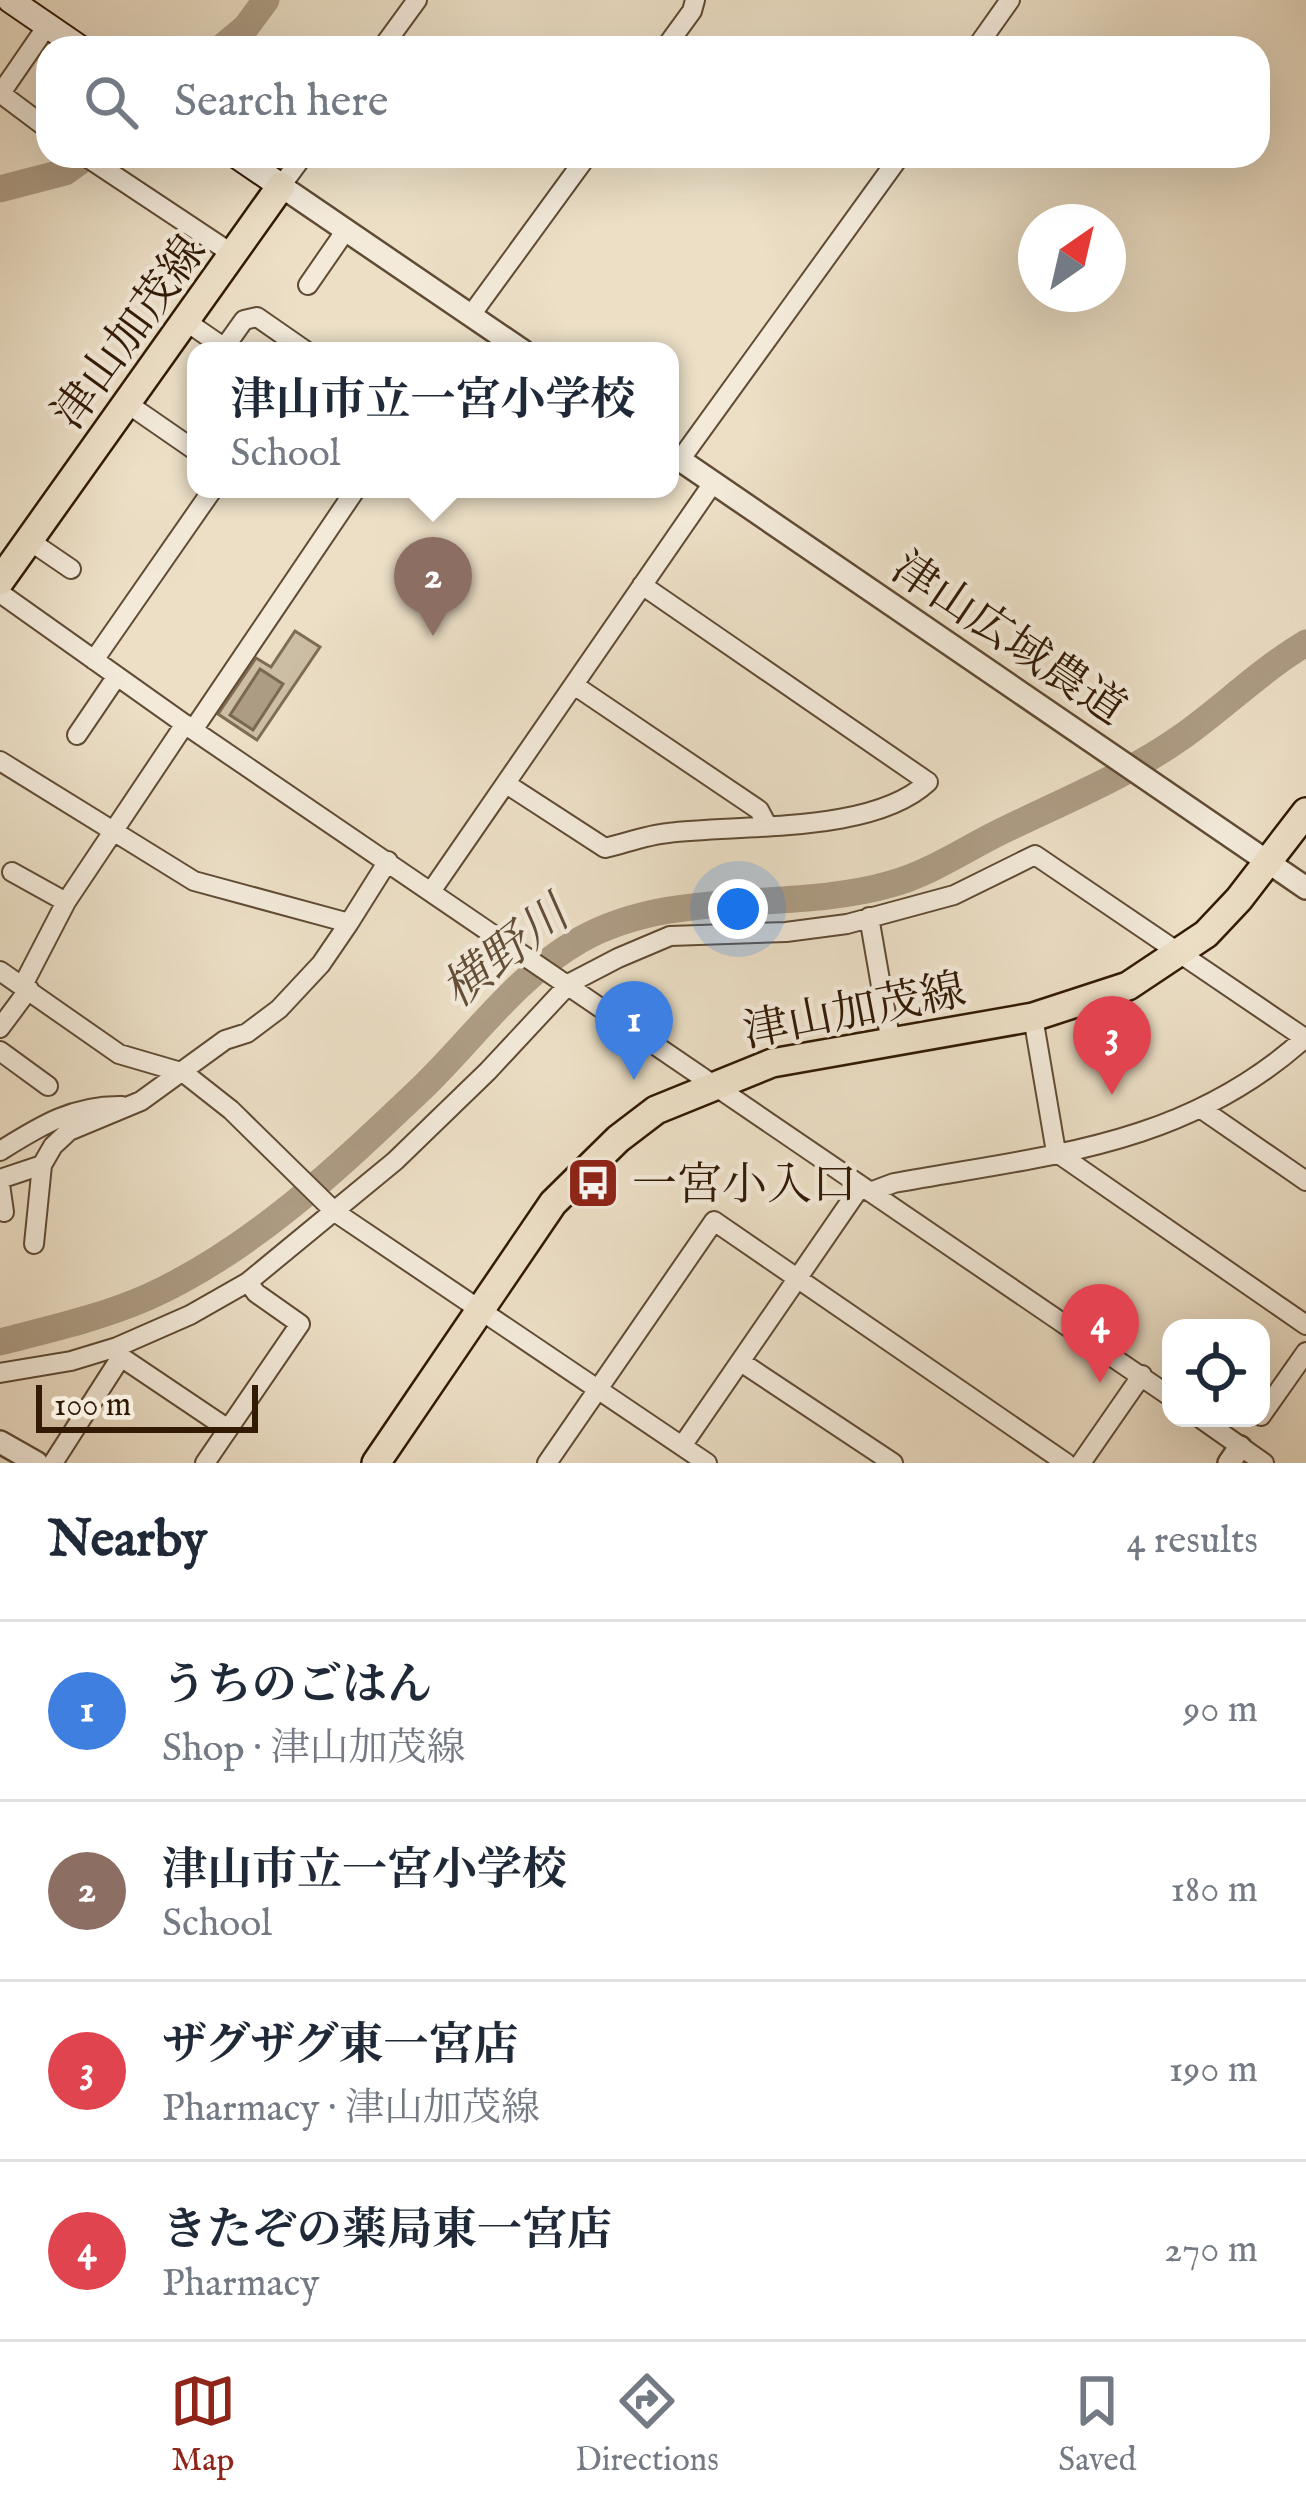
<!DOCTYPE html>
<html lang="en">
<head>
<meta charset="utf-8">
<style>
  :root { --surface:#fff; --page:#f2f2f3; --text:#1f2937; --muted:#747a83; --line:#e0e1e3; --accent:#8f2418 }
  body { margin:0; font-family:"IM FELL English","Noto Serif JP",serif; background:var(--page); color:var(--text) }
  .controls { position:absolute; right:36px; bottom:36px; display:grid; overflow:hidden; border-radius:24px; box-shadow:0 12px 48px #0002 }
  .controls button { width:108px; height:108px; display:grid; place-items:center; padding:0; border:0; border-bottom:3px solid var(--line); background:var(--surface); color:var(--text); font:60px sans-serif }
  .compass { position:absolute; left:1018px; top:204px; width:108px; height:108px; border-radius:50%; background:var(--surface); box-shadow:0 12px 48px #0002; rotate:34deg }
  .scale { position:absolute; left:36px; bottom:30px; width:222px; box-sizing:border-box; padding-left:12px; border:6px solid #321a04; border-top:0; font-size:33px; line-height:42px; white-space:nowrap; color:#321a04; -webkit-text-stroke:9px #f3eada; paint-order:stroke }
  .you { position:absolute; left:738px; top:909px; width:42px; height:42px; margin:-30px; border:9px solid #fff; border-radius:50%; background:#1a73e8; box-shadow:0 0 0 18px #1a73e833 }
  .badge { display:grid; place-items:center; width:78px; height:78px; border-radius:50%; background:var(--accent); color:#fff; font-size:39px; font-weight:700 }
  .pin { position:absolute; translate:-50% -99px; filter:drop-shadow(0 3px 6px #0008) }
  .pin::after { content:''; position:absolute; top:63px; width:42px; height:36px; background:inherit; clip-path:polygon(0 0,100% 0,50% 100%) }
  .popup { position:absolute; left:187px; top:342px; width:492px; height:156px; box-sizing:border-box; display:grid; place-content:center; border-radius:24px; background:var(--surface); filter:drop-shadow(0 3px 9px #0005); font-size:39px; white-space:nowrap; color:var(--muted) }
  .popup b { font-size:45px; color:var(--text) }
  .popup::after { content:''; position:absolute; left:50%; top:100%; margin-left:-24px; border:24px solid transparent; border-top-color:var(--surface) }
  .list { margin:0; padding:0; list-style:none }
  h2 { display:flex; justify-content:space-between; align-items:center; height:156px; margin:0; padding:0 48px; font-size:51px }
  h2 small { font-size:39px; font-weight:400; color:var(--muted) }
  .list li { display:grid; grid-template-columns:78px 1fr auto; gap:36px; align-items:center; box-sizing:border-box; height:180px; padding:0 48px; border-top:3px solid var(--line) }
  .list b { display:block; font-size:45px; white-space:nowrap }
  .list p { margin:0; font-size:39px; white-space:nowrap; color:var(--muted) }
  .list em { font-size:39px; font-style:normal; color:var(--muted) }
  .icon { flex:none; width:66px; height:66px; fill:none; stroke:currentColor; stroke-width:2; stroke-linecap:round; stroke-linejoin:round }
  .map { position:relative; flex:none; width:1306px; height:1463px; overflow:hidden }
  .search { position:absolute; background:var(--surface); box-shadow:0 12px 48px #0002; left:36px; right:36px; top:36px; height:132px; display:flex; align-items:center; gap:30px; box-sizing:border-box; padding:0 42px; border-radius:36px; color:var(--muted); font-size:45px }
  .sheet { height:876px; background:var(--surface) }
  nav { display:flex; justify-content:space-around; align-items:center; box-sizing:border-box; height:168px; border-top:3px solid var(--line); background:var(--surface); font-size:33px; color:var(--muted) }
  nav a { display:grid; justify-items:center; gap:6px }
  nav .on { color:var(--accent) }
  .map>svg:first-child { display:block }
  .green { fill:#ccbea5; stroke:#7f6c54; stroke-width:3 }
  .water { fill:#ad9c84; stroke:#7c6851; stroke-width:3 }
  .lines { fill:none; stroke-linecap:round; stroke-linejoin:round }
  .river { stroke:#ad9c84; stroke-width:27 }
  .minor-casing { stroke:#604b34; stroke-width:22 }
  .tertiary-casing { stroke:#604b34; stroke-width:26 }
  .secondary-casing { stroke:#321a04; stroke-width:28 }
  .primary-casing { stroke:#321a04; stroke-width:32 }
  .minor { stroke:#f3eada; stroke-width:18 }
  .tertiary { stroke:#f3eada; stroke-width:21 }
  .secondary { stroke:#f3eada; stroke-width:24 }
  .primary { stroke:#ecdfc6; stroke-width:27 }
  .labels { text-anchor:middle; stroke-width:9; stroke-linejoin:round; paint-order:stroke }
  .street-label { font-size:45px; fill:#321a04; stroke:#f3eada }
  .poi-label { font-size:45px; fill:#321a04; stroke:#f3eada; text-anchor:start }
  .water-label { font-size:48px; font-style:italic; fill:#634e37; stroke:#f3eada }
</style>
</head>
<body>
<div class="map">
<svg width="1306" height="1463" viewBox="0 0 1306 1463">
  <rect width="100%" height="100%" fill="#ecdfc6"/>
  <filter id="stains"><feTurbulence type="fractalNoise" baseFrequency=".00167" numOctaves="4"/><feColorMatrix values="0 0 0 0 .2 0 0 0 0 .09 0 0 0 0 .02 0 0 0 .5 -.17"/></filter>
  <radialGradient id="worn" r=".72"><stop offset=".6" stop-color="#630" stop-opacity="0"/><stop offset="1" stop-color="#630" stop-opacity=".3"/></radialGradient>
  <path class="green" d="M295 631 320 647 257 740 218 714 256 658 271 667Z"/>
  <path class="water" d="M260 669 283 684 253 730 230 715Z"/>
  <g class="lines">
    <path class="river" d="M221 48 246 27 266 0
      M0 189 65 172 87 156
      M0 1342C50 1329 100 1318 148 1297 252 1250 340 1166 422 1088 474 1038 515 977 580 940 674 887 790 913 891 884 928 874 964 850 998 833 1061 802 1125 777 1183 736 1225 706 1261 670 1306 643"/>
    <g class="minor-casing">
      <path id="minor" d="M382 48 417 0
        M665 48 692 11 695 0
        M976 48 1010 0
        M0 93 48 129
        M1 93 47 26
        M85 156 234 255
        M281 186 303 156
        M308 285 346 230
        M471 315 587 156
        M187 322 229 351
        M224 348 244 320 257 317 306 351
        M128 404 196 451
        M680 460 900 156
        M30 541 71 569
        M0 593 193 730 1171 1397
        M94 660 213 489
        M574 685 759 810 767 825
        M193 730 356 489
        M77 735 117 676
        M0 761 194 881 349 923 388 861
        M508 785 605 848C626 843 647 835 668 833 742 824 873 834 928 782L642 585
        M12 872 66 902
        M432 890 713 483
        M869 917 891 1043
        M0 971 119 1054 184 1073 231 1110 335 1212 707 1463
        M23 985 66 902 185 724
        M1033 1017 1056 1152 1306 1325
        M0 1028 29 989
        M0 1051 48 1086
        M1203 1110 1306 1181
        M0 1151C40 1126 73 1105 122 1106
        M0 1179 42 1165 53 1146 69 1131 141 1101 225 1040 247 1033 279 1009 321 964 349 923
        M0 1184 4 1212
        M870 1192 894 1183C1047 1155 1184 1147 1305 1038
        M34 1244 42 1165
        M117 1347 121 1357 228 1429
        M741 1362 893 1463
        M0 1373 71 1361 117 1347 190 1315 248 1282 395 1161 488 1071 570 983 618 958 670 936 786 932 847 924 954 895 1035 855 1306 1039
        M1261 1416 1306 1352
        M1200 1418 1264 1463
        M682 1446 861 1186
        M53 1463 121 1357
        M205 1463 300 1324 256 1293 248 1282
        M547 1463 714 1221 1066 1463
        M1081 1463 1142 1375"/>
    </g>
    <g class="tertiary-casing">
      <path id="tertiary" d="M281 186 523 351
        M670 453 1306 888
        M0 1442 37 1463
        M1229 1463 1240 1447"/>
    </g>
    <g class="secondary-casing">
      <path id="secondary" d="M10 0 80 48
        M237 156 281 186"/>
    </g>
    <g class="primary-casing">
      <path id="primary" d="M0 581 281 186
        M376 1463 553 1203 618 1139 656 1110 772 1063 1033 1017 1128 986 1206 934 1239 899 1306 812"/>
    </g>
    <use href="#minor" class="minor"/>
    <use href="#tertiary" class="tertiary"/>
    <use href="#secondary" class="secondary"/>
    <use href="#primary" class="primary"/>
  </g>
  <defs>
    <g id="bus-square" transform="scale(2.7)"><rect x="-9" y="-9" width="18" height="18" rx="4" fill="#8f2418" stroke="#f3eada"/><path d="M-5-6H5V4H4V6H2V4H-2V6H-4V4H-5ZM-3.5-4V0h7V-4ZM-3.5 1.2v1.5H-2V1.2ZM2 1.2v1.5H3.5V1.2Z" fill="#fff"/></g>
  </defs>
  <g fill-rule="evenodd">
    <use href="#bus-square" x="593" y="1183"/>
  </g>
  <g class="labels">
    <g class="street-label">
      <text transform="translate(128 331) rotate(-54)" y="16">津山加茂線</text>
      <text transform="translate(1010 637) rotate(34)" y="16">津山広域農道</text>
      <text transform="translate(854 1009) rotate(-11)" y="16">津山加茂線</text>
    </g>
    <g class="poi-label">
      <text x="632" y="1199">一宮小入口</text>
    </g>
    <g class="water-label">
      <text transform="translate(504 951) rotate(-38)" y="17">横野川</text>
    </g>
  </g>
  <rect width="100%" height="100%" filter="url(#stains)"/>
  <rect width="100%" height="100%" fill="url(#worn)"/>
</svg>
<div class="controls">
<button><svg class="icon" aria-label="locate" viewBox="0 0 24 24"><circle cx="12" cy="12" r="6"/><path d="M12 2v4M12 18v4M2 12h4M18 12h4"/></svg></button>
</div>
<svg class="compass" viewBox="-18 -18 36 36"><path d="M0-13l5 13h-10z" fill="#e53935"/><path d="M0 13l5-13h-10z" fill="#747a83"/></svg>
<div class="scale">100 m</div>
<div class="you"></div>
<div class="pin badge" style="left:634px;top:1080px;background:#3f7fe0">1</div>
<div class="pin badge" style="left:433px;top:636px;background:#8d6e63">2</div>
<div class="popup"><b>津山市立一宮小学校</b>School</div>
<div class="pin badge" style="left:1112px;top:1095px;background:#e0444e">3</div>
<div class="pin badge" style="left:1100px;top:1383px;background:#e0444e">4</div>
<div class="search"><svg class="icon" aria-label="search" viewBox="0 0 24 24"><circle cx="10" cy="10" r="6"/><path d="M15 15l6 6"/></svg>Search here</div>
</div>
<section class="sheet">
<h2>Nearby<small>4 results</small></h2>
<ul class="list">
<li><span class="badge" style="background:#3f7fe0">1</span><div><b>うちのごはん</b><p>Shop · 津山加茂線</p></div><em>90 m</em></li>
<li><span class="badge" style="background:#8d6e63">2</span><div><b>津山市立一宮小学校</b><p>School</p></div><em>180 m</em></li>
<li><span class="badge" style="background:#e0444e">3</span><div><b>ザグザグ東一宮店</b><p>Pharmacy · 津山加茂線</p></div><em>190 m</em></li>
<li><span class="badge" style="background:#e0444e">4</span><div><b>きたぞの薬局東一宮店</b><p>Pharmacy</p></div><em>270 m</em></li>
</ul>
</section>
<nav>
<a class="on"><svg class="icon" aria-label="map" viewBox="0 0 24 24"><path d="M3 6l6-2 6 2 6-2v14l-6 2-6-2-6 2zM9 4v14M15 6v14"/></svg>Map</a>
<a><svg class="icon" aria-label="directions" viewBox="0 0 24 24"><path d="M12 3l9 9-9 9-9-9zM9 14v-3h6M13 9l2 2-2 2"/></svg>Directions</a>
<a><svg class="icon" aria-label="saved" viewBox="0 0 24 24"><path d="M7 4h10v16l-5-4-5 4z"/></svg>Saved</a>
</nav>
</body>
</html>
